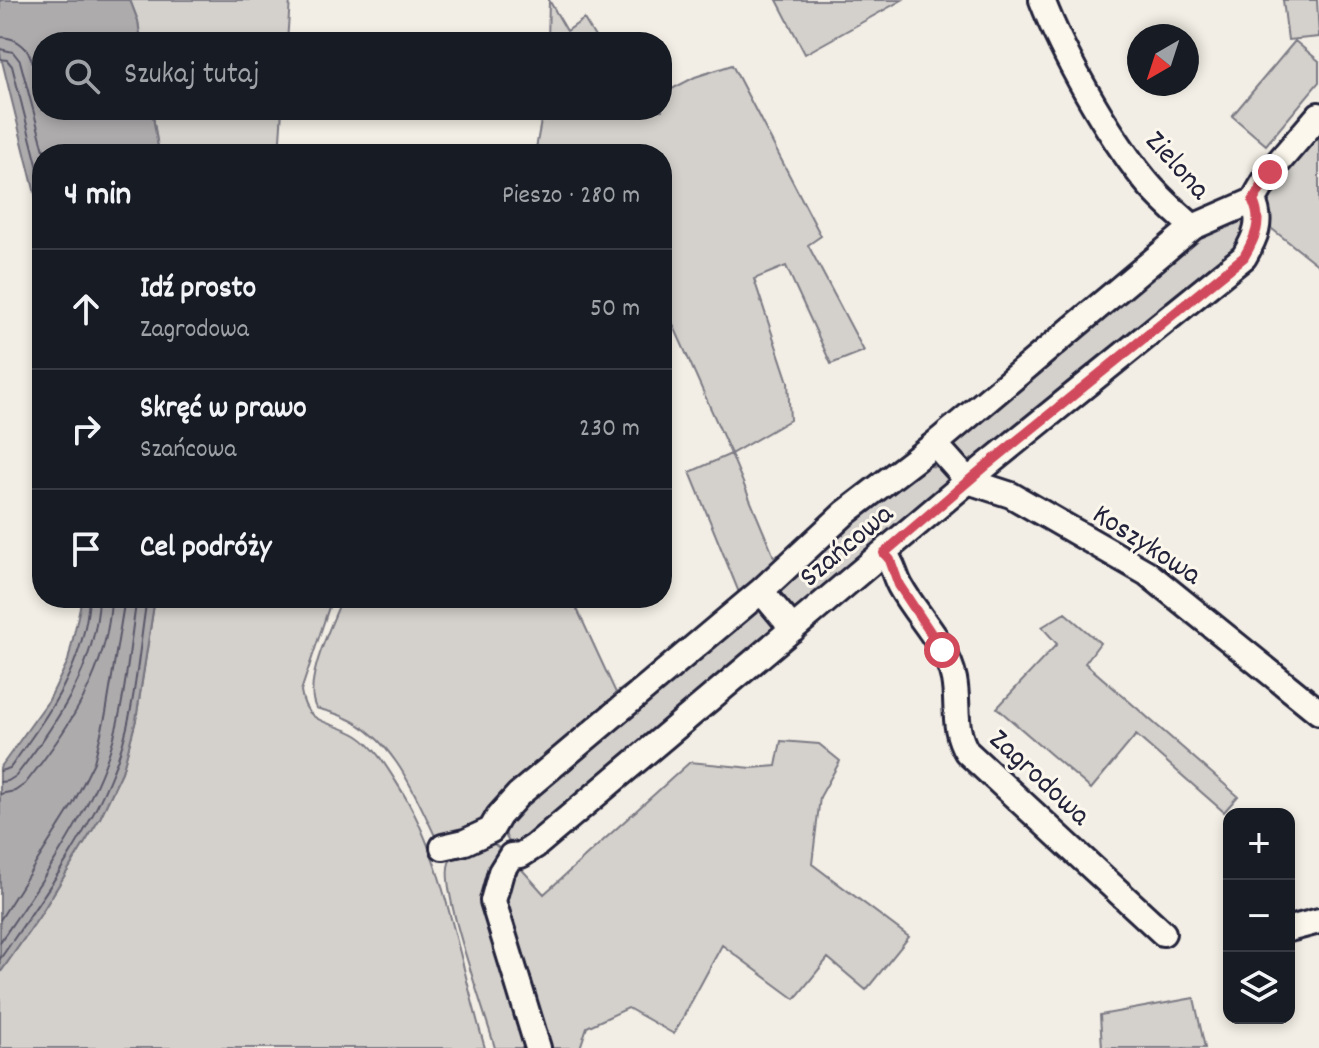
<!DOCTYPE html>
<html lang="pl">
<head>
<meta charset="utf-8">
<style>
  :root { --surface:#171b24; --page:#20242c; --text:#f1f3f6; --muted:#9ea1a6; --line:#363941 }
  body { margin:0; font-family:Dekko,sans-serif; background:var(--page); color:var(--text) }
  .controls { position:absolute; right:24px; bottom:24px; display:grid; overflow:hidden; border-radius:16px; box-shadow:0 4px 12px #0003 }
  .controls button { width:72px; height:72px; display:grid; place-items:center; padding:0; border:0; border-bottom:2px solid var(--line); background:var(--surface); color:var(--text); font:40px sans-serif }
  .compass { position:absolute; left:1127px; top:24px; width:72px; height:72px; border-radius:50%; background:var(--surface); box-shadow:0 4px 12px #0003; rotate:219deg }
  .stop { position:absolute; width:24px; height:24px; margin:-18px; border:6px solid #d1495b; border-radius:50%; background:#fff }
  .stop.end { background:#d1495b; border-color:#fff; box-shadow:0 2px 8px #0008 }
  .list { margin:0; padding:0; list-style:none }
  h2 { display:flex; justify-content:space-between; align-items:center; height:104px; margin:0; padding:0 32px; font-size:34px }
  h2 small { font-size:26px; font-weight:400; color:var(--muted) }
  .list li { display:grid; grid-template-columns:52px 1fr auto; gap:24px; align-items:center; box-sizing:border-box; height:120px; padding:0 32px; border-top:2px solid var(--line) }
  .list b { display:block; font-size:30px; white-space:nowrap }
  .list p { margin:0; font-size:26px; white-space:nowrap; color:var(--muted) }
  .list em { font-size:26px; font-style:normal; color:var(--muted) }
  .icon { flex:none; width:44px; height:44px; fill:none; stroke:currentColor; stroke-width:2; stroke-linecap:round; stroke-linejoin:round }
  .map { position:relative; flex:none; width:1319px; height:1048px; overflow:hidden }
  .search { position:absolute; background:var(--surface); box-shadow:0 4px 12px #0003; left:32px; top:32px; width:640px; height:88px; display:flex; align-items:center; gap:20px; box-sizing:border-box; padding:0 28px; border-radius:32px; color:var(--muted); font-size:30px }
  .panel { position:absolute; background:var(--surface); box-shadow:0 4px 12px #0003; left:32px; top:144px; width:640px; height:464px; border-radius:32px }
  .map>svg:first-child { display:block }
  .green { fill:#d4d1cc; stroke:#7b7a84; stroke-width:2 }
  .water { fill:#aeabad; stroke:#76747f; stroke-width:2 }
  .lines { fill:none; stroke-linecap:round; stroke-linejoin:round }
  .shore { stroke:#5a5969; stroke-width:2 }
  .minor-casing { stroke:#22223b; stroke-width:30 }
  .minor { stroke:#fbf7ec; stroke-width:24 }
  .route { stroke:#d1495b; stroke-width:10 }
  .labels { text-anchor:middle; stroke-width:6; stroke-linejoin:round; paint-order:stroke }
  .street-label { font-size:30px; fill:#22223b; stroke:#fbf7ec }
</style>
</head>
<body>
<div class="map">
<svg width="1319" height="1048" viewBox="0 0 1319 1048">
  <rect width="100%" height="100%" fill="#f2eee5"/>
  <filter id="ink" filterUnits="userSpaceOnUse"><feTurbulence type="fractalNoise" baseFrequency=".0125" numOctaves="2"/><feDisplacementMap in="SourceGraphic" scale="16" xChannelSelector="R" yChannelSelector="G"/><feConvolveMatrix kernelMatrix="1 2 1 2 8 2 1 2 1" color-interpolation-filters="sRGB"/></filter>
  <g filter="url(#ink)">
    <path class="green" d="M130 0H290L287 42H141L138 21Z
      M549 0 567 31 584 19 598 42H548Z
      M777 0H902L805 54Z
      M1283 0H1317L1319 37 1288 40Z
      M1295 41 1319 61V82L1266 145 1232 116Z
      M732 65 821 236 808 245 864 351 831 364 786 266 754 279 788 382 790 420 731 454 774 557 778 555 782 562 465 836 449 840 436 838C415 794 393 738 346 718 337 713 326 711 316 708 302 682 332 625 342 598H572L616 693 685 642 740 595 690 472 731 454 668 313 662 316V154H535L543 110H662V94L695 77Z
      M152 110H282L279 154H159Z
      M1319 125V266L1267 225 1265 198Z
      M1246 214 1248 243 967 471 951 446 1185 243Z
      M934 466 946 470 956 481 797 615 772 589 918 467Z
      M155 598H332L301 691C306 727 332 720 358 736 377 748 391 774 403 793 445 863 461 969 485 1048H0V973L39 917 100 818 122 772 136 720Z
      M755 603 785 626 516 848C502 839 504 828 507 813Z
      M1065 613 1100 643 1085 663 1238 796 1224 812 1136 735 1091 789 997 708 1057 644 1042 627Z
      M781 741 819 744 840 761 820 797 812 864 909 937 866 990 828 958 795 999 722 945 674 1034 628 1008 587 1027 580 1048H543L503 924 504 880 517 864 544 894 690 762 752 768 776 766Z
      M479 843H493L500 849 502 859 499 869 532 1048H495C486 1015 439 888 449 863 454 850 467 848 479 843Z
      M1194 998 1205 1048H1102L1100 1015Z"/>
    <path class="water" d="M0 0H130L138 21 141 42H42V110H152L159 154H42V222L0 53Z
      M82 598H155L136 720 122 772 100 818 39 917 0 973V768L49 700 68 661Z"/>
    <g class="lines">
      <path class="shore" d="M0 37C33 38 35 70 42 96
        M0 49 13 52 20 61 45 154
        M0 59 7 60 12 66 42 184
        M0 771 10 768C48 715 85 665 89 598
        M0 782 8 781 16 776C57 723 96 667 99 598
        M0 794 15 791 25 784C68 730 109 669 111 598
        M0 920 73 804 94 762 106 713 125 598
        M0 942C35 891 82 824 104 767 125 715 128 653 137 598
        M0 959C40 901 87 837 113 771 135 720 138 653 147 598"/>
      <g class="minor-casing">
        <path id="minor" d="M1042 0C1063 55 1107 133 1144 179 1158 197 1176 212 1193 227
          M1253 201 1270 172 1319 115
          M935 444 968 481 1011 495 1147 573 1319 712
          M884 553C893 563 894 575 900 586 917 617 947 644 954 679 959 705 952 728 967 752L1163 933
          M761 591 793 629
          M491 830 499 816 518 795 761 591 845 513 935 444 1193 227 1253 201
          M443 847 465 842 491 830
          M1289 929 1319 921
          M538 1048 493 901 501 872 511 856 521 855 535 846 987 465 1244 257C1255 238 1263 222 1253 201"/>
      </g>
      <use href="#minor" class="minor"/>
    </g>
  </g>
  <g class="lines" filter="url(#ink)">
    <path class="route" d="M942 650 899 585 890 560 884 553 987 465 1244 257C1255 238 1263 222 1253 201L1270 172"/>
  </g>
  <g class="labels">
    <g class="street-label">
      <text transform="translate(1179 164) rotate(48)" y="10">Zielona</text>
      <text transform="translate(1148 543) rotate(33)" y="10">Koszykowa</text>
      <text transform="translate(845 544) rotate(-40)" y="10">Szańcowa</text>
      <text transform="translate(1041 776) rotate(43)" y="10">Zagrodowa</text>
    </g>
  </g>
</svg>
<div class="controls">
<button>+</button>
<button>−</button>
<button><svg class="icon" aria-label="layers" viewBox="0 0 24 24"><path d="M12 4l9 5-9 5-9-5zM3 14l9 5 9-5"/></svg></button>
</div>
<svg class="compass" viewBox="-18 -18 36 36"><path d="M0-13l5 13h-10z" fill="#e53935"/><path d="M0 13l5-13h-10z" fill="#9ea1a6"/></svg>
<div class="stop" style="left:942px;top:650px"></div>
<div class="stop end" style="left:1270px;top:172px"></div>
<div class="search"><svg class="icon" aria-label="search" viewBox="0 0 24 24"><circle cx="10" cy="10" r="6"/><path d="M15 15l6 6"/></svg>Szukaj tutaj</div>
<section class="panel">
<h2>4 min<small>Pieszo · 280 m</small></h2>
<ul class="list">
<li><svg class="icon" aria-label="ahead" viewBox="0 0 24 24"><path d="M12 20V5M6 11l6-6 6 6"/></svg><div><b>Idź prosto</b><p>Zagrodowa</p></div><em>50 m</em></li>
<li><svg class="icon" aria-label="right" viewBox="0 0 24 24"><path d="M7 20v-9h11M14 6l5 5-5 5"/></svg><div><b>Skręć w prawo</b><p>Szańcowa</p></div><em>230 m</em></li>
<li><svg class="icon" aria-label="arrive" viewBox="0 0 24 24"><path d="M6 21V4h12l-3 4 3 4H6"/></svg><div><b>Cel podróży</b></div></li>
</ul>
</section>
</div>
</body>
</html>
